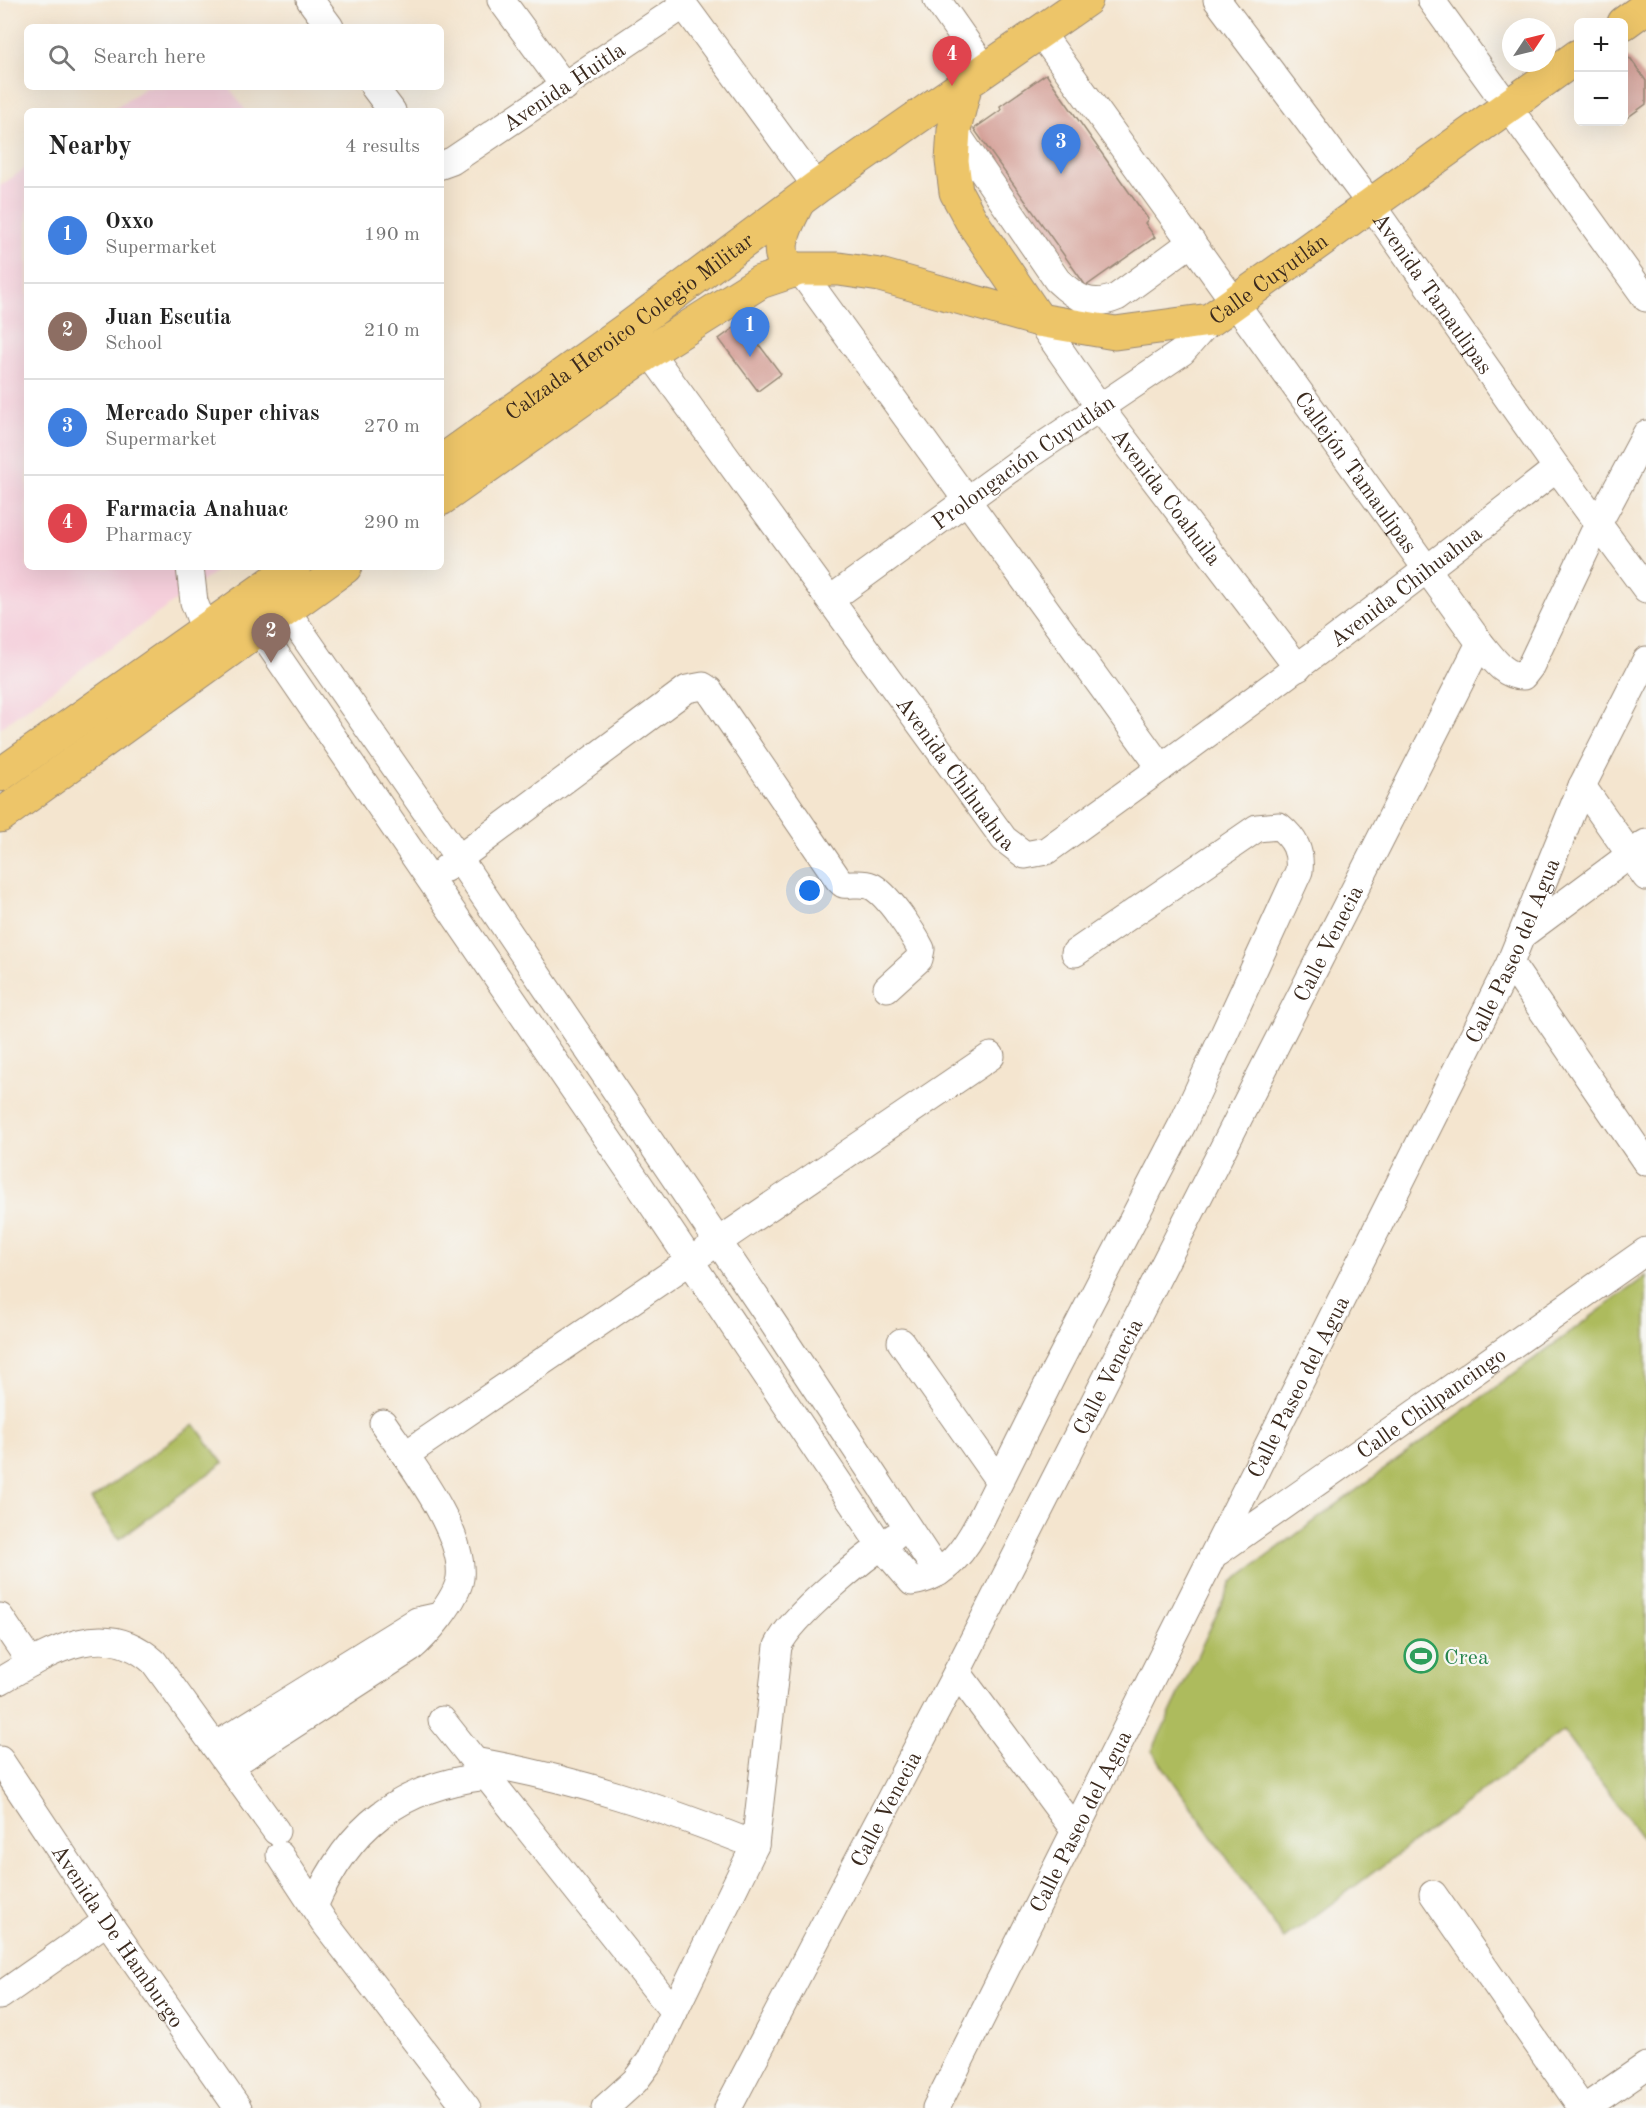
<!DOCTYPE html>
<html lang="en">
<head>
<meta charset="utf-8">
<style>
  :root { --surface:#fff; --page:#f2f2f2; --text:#222; --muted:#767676; --line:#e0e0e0; --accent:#b5179e }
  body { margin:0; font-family:"Old Standard TT",serif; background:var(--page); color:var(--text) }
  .controls { position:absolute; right:18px; top:18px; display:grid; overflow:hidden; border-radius:9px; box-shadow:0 6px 24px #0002 }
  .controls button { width:54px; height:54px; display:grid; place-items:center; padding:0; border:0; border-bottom:2px solid var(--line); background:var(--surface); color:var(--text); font:30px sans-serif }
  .compass { position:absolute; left:1502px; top:18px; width:54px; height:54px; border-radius:50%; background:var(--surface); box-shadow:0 6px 24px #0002; rotate:55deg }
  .you { position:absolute; left:810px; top:891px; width:21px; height:21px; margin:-15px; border:4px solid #fff; border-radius:50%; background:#1a73e8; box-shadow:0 0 0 9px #1a73e833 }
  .badge { display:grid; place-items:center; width:39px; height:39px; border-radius:50%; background:var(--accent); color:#fff; font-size:20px; font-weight:700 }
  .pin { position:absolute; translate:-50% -50px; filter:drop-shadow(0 2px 3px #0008) }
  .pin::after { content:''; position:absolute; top:32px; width:21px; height:18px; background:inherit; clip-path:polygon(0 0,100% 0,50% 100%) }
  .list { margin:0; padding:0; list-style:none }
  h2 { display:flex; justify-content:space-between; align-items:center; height:78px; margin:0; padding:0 24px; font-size:26px }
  h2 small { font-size:20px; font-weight:400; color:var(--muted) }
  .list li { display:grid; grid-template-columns:39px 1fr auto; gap:18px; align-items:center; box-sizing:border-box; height:96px; padding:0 24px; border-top:2px solid var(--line) }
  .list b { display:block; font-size:22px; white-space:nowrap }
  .list p { margin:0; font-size:20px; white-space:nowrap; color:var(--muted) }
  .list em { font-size:20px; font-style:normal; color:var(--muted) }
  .icon { flex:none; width:33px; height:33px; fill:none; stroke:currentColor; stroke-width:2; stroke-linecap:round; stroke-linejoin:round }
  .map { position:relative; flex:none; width:1646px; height:2108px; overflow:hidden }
  .search { position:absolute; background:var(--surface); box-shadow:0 6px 24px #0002; left:24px; top:24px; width:420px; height:66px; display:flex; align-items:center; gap:15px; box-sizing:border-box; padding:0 21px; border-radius:9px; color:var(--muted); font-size:22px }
  .panel { position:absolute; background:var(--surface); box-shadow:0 6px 24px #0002; left:24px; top:108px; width:420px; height:462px; border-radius:9px }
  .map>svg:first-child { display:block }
  .built { fill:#f5cfdb }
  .green { fill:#adbb5d; stroke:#74723e; stroke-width:1.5 }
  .building { fill:#d49f96 }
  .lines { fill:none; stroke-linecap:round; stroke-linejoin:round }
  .minor-casing { stroke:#988876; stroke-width:29 }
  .major-casing { stroke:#988876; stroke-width:35 }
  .minor { stroke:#fff; stroke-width:27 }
  .major { stroke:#edc569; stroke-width:33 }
  .labels { text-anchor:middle; stroke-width:4.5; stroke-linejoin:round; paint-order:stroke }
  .street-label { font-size:22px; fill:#3b2a1e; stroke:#f6f6f2 }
  .leisure-label { font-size:22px; fill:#27864d; stroke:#f6f6f2; text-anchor:start }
</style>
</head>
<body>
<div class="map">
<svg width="1646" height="2108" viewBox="0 0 1646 2108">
  <rect width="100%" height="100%" fill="#f6f6f2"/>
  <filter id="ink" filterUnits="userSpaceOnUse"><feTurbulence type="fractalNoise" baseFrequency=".0167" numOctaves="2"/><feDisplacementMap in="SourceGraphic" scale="12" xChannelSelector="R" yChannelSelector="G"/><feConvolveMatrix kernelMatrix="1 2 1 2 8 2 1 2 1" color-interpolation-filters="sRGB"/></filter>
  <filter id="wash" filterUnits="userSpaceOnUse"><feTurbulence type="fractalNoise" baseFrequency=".008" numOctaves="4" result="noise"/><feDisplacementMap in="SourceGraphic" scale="24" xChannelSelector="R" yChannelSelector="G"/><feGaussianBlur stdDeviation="1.35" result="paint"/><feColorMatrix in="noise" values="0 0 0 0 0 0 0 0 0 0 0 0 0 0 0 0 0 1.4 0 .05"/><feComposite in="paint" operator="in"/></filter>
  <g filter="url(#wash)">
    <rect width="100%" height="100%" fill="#f4e5cf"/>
    <path class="built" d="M146 87H229L246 111H110Z
      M27 167V567H222L0 728V186Z"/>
    <path class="green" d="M1646 1276V1843L1563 1731 1284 1939 1152 1751 1232 1582Z
      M194 1424 223 1463 119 1539 91 1500Z"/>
    <g id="blocks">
      <path class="building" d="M1624 57 1631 59 1646 81V104L1624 120Z
        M1046 74 1148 219 1145 223 1155 237 1086 286 974 129 1001 110 1000 106Z
        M742 322 781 374 758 391 719 339Z"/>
    </g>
  </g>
  <g filter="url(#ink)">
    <use href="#blocks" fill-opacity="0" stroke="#988876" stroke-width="1.5"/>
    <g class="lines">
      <g class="minor-casing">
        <g id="minor">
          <path d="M310 0 330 27"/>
          <path d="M501 0 565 87"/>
          <path d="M680 0 817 187"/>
          <path d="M937 0 986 70"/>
          <path id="s1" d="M1217 0 1372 206 1557 468 1646 589"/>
          <path d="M1431 0 1646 298"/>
          <path id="s2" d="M1040 32 1480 643C1492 657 1503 676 1523 676L1530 667 1598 524 1646 434"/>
          <path d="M374 87 392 111"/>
          <path d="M954 130 1057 280C1076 298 1091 308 1117 297L1192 242"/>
          <path id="s3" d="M441 165 452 161 684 5"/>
          <path d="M799 269 1161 768"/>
          <path id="s4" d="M1039 320 1100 408 1298 668"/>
          <path id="s5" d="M637 335 1004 839 1025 855 1046 851C1219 727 1390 600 1557 468"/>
          <path d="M190 567 194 602 205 630"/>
          <path d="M274 593 459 859 769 1317 938 1573"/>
          <path id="s6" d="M831 599 1032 453 1182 352 1210 320"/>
          <path d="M247 612 640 1186 881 1546 912 1582C947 1577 966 1548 981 1519L1055 1370 1184 1121 1299 871C1301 851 1295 839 1279 826L1257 828 1075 953"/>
          <path d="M1582 786 1646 877"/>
          <path d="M446 868 687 689 703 686 709 690 838 879 843 884C852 885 862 882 871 886 887 893 913 933 921 949L919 959 887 988"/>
          <path d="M1522 935 1646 843"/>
          <path d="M1510 963 1646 1162"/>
          <path d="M901 1342 999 1481"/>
          <path d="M405 1455 991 1056"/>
          <path id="s7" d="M1218 1552 1646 1251"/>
          <path d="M0 1617 31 1663"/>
          <path d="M957 1672 1075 1831"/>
          <path d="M0 1681C49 1652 104 1616 154 1662L276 1831"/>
          <path d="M442 1720 674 2012"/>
          <path d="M215 1746 417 1621 440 1616"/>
          <path id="s8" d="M0 1760 107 1921 238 2108"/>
          <path d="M474 1761C572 1778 663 1808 755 1845"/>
          <path d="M230 1766 410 1649C426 1636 457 1599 460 1578 465 1532 409 1461 383 1423"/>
          <path d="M280 1855 324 1922 467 2108"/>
          <path d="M1433 1894 1582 2108"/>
          <path d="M314 1906C349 1826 399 1787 486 1776"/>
          <path d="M0 1996 107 1921"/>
          <path d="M605 2108 635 2081 650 2061 755 1845 778 1646C792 1615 865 1557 894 1537"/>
          <path id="s9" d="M728 2108 957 1672 1480 643"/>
          <path id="s10" d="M936 2108 1510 963 1582 786 1646 660"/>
          <path d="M1585 2108 1646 2066"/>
        </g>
      </g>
      <g class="major-casing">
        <g id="major">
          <path d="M1624 23 1646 7"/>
          <path d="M966 83 954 130 952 161 956 192 971 220 1039 320"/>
          <path d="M793 271C769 252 787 224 798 202"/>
          <path id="s11" d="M441 462 631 326 817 187 1086 0"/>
          <path id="s12" d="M441 499 649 352 760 282 799 269H839L880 275 1039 320 1115 333 1210 320 1578 56"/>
          <path d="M0 775 294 567"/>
          <path d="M0 816 345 567"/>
        </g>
      </g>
      <use href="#minor" class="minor"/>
      <use href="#major" class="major"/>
    </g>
  </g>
  <defs>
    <g id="stadium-ring" transform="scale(1.725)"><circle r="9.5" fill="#f6f6f2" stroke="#2e9e5b" stroke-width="1.5"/><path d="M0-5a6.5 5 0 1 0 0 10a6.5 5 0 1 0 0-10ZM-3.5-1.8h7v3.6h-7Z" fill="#2e9e5b"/></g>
  </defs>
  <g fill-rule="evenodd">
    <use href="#stadium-ring" x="1421" y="1656"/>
  </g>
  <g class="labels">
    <g class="street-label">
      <text dy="8" stroke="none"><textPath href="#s3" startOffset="146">Avenida Huitla</textPath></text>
      <text dy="8" stroke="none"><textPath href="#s12" startOffset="918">Calle Cuyutlán</textPath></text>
      <text dy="8" stroke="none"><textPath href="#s1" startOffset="364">Avenida Tamaulipas</textPath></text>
      <text dy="8" stroke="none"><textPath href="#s11" startOffset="232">Calzada Heroico Colegio Militar</textPath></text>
      <text dy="8" stroke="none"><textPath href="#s6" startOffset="236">Prolongación Cuyutlán</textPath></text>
      <text dy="8" stroke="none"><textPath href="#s2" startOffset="542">Callejón Tamaulipas</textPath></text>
      <text dy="8" stroke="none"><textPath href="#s4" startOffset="218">Avenida Coahuila</textPath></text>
      <text dy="8" stroke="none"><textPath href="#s5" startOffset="1118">Avenida Chihuahua</textPath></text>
      <text dy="8" stroke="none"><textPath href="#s5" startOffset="542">Avenida Chihuahua</textPath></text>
      <text dy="8" stroke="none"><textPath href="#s9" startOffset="1310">Calle Venecia</textPath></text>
      <text dy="8" stroke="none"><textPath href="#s10" startOffset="1293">Calle Paseo del Agua</textPath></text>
      <text dy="8" stroke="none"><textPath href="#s9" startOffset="824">Calle Venecia</textPath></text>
      <text dy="8" stroke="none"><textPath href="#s10" startOffset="807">Calle Paseo del Agua</textPath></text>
      <text dy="8" stroke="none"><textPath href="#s7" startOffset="260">Calle Chilpancingo</textPath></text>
      <text dy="8" stroke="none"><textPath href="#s9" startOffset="338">Calle Venecia</textPath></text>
      <text dy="8" stroke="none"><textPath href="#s10" startOffset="321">Calle Paseo del Agua</textPath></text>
      <text dy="8" stroke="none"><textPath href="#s8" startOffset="212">Avenida De Hamburgo</textPath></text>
    </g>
    <g class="leisure-label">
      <text x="1444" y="1664">Crea</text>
    </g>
  </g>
</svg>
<div class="controls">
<button>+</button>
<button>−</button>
</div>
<svg class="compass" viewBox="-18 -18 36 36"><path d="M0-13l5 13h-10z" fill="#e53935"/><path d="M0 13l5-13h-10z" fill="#767676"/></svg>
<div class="you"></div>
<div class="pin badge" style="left:750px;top:357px;background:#3f7fe0">1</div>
<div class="pin badge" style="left:271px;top:663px;background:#8d6e63">2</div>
<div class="pin badge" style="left:1061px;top:174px;background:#3f7fe0">3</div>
<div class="pin badge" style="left:952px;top:86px;background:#e0444e">4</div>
<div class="search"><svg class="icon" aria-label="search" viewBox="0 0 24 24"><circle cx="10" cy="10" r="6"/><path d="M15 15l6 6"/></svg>Search here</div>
<section class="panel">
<h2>Nearby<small>4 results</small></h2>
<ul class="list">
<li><span class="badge" style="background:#3f7fe0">1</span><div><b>Oxxo</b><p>Supermarket</p></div><em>190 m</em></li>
<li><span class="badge" style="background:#8d6e63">2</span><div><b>Juan Escutia</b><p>School</p></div><em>210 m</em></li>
<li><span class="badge" style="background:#3f7fe0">3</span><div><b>Mercado Super chivas</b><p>Supermarket</p></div><em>270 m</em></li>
<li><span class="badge" style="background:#e0444e">4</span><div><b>Farmacia Anahuac</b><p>Pharmacy</p></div><em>290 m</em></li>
</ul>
</section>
</div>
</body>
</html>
